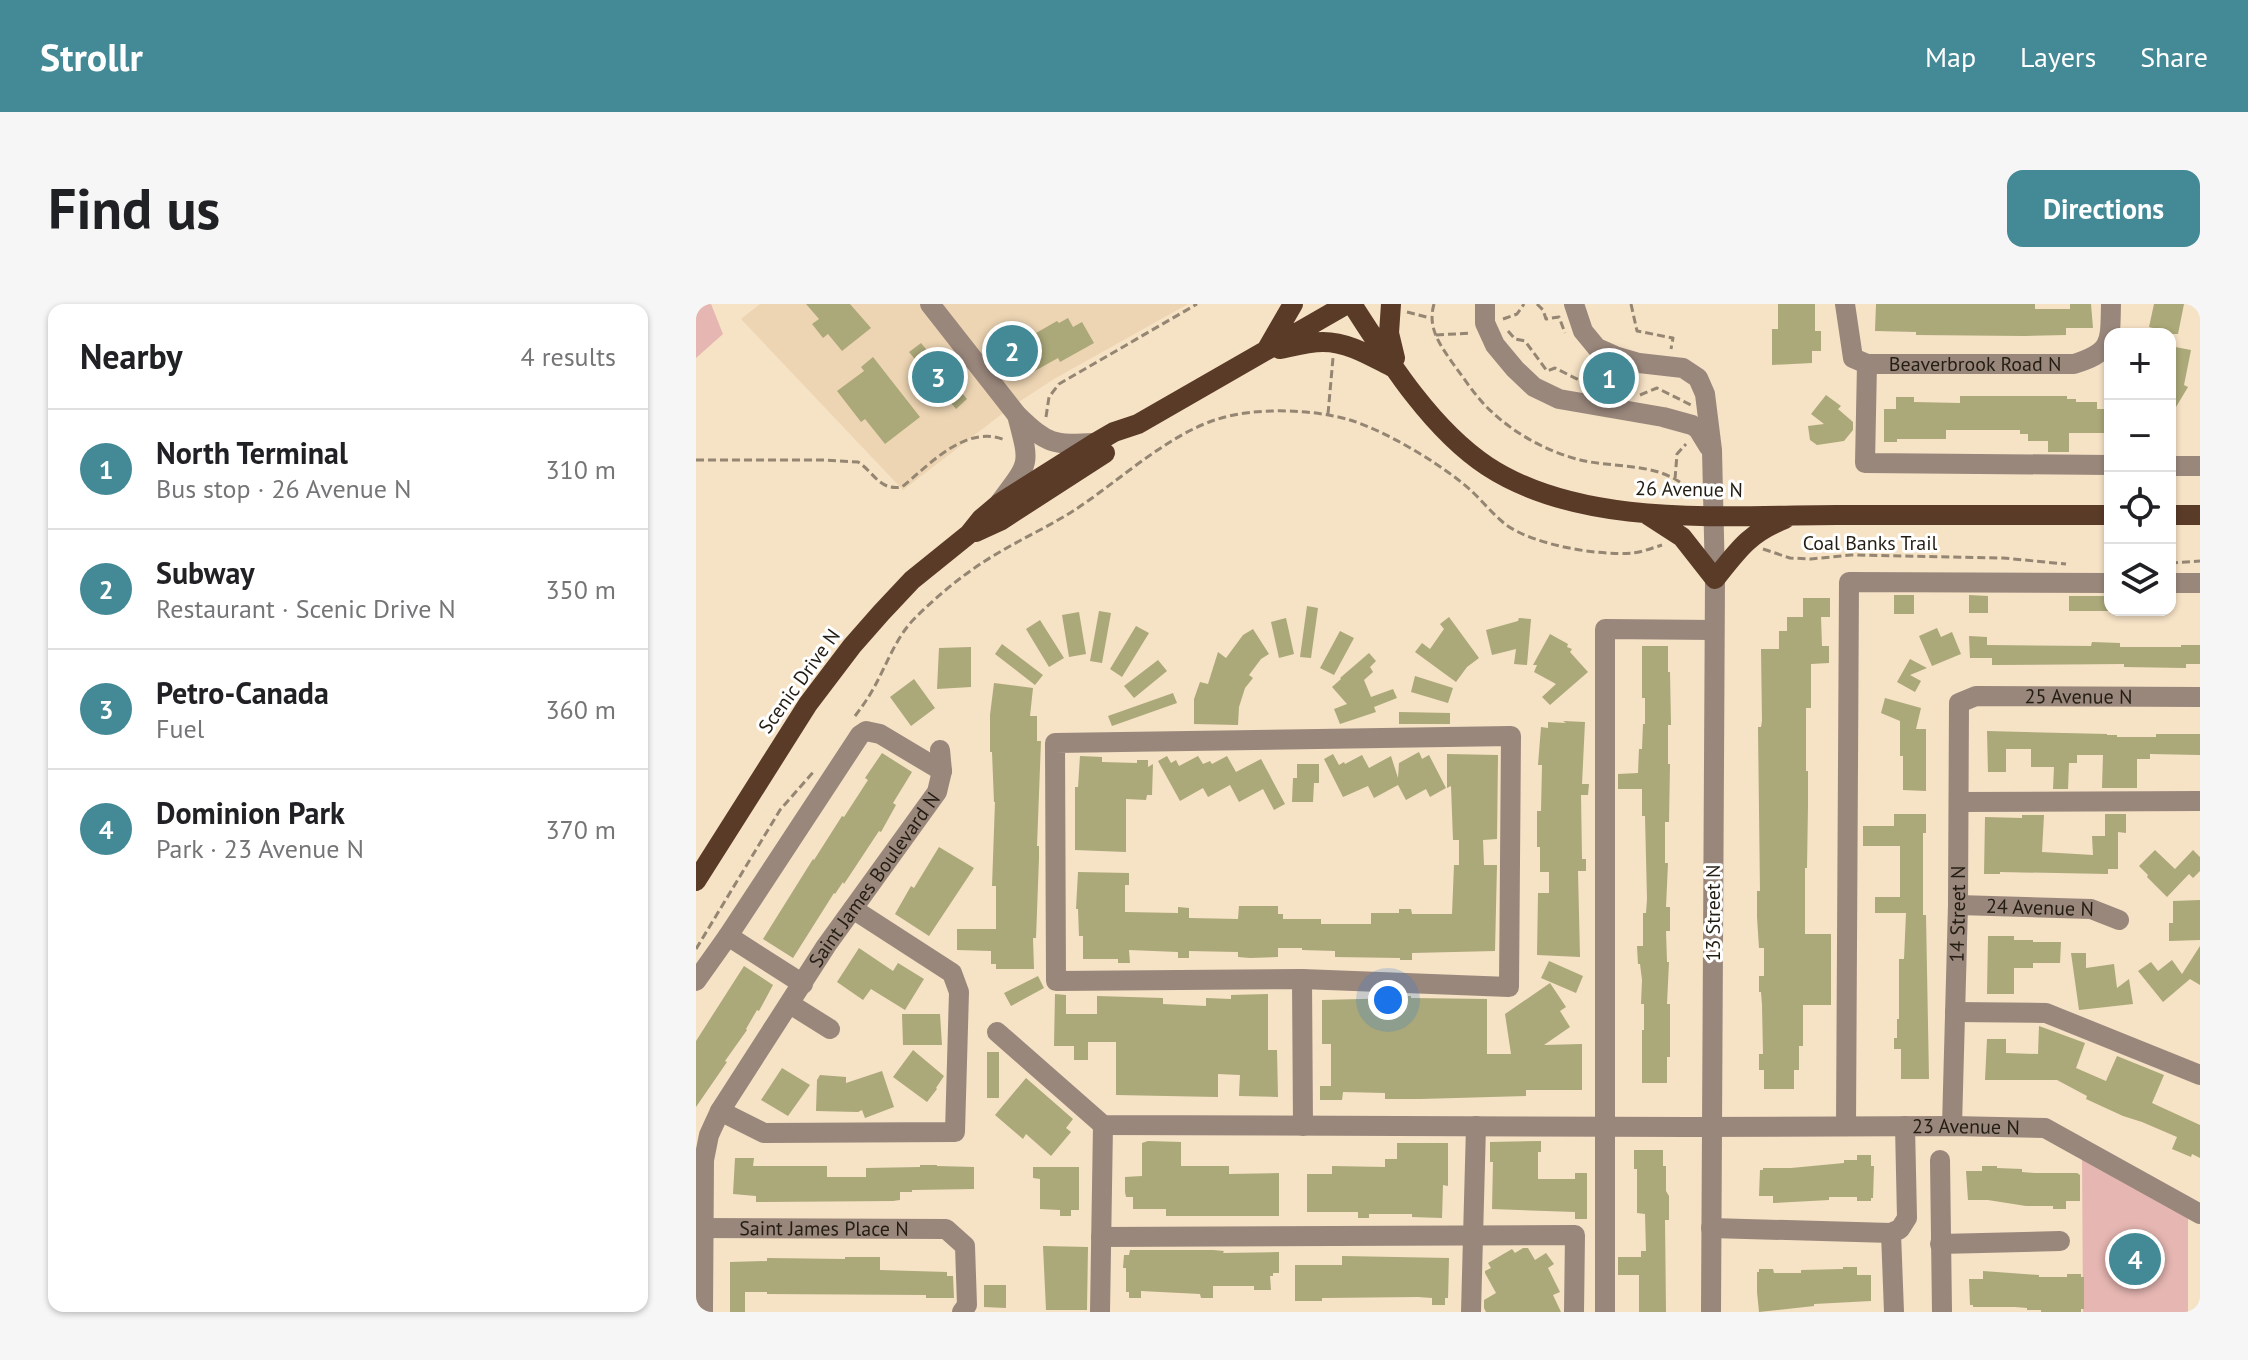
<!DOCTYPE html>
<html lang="en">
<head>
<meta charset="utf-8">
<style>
  :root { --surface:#fff; --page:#f6f6f6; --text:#202124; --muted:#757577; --line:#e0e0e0; --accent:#448996 }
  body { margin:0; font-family:"PT Sans",sans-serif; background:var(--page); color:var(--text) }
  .controls { position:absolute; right:24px; top:24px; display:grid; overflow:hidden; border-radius:16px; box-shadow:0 2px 6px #0004 }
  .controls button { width:72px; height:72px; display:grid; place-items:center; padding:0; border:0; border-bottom:2px solid var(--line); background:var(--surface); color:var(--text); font:40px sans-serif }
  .you { position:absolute; left:692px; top:696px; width:28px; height:28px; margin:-20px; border:6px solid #fff; border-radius:50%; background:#1a73e8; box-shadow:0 0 0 12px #1a73e833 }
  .badge { display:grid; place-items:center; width:52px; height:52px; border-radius:50%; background:var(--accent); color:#fff; font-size:26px; font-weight:700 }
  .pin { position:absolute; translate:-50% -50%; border:4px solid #fff; box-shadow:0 2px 8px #0006 }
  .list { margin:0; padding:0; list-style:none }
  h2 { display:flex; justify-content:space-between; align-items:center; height:104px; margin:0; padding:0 32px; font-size:34px }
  h2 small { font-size:26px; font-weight:400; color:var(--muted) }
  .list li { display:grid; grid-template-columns:52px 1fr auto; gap:24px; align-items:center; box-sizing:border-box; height:120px; padding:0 32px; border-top:2px solid var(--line) }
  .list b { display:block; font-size:30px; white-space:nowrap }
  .list p { margin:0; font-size:26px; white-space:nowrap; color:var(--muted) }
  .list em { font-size:26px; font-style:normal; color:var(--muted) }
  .icon { flex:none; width:44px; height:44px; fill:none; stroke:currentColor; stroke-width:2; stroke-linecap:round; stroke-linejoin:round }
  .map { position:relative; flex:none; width:1504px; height:1008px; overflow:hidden; border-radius:16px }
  header { display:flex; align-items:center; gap:48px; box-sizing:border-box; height:112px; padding:0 40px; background:var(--accent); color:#fff }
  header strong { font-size:38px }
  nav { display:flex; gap:44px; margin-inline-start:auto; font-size:28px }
  .intro { display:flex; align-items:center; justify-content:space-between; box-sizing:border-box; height:192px; padding:0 48px }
  h1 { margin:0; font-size:56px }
  .button { padding:20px 36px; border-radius:16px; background:var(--accent); color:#fff; font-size:28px; font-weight:700 }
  main { display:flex; gap:48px; padding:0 48px }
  aside { flex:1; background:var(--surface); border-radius:16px; box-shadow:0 2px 6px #0004 }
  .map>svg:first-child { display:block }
  .built { fill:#edd5b3 }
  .green { fill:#e6b6b2 }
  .building { fill:#aba879 }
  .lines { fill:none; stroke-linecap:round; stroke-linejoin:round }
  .path { stroke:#948672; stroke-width:3; stroke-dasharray:8 4; stroke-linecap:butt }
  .minor { stroke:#9a877c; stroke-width:20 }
  .major { stroke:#5a3b28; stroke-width:20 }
  .labels { text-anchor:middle; stroke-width:6; stroke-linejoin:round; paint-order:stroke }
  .street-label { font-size:20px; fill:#241d13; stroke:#fff }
</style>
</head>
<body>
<header>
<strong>Strollr</strong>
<nav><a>Map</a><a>Layers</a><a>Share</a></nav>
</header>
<div class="intro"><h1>Find us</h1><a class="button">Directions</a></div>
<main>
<aside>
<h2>Nearby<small>4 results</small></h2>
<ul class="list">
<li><span class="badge">1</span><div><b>North Terminal</b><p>Bus stop · 26 Avenue N</p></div><em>310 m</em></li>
<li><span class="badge">2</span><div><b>Subway</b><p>Restaurant · Scenic Drive N</p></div><em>350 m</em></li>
<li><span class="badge">3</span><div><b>Petro-Canada</b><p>Fuel</p></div><em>360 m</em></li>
<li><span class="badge">4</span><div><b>Dominion Park</b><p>Park · 23 Avenue N</p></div><em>370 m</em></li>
</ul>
</aside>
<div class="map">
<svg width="1504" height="1008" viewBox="0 0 1504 1008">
  <rect width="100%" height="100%" fill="#f6e2c5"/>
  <path class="built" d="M64 0H492L358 75 315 103 207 186 45 15Z"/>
  <path class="green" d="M0 0H15L27 30 0 54Z
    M1386 845 1492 903V1008H1387Z"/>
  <path class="building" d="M110 0H154L175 24 146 47 132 30 127 34 116 20 123 15Z
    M1082 0H1119V27H1125V47H1116V59L1076 61V25H1082Z
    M1180 0H1339V5H1374V0H1395L1397 24H1370V31L1329 32 1220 31V28L1179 27Z
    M1458 0H1488L1482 30H1455L1457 24 1453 23Z
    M372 14 377 23 386 18 398 39 364 58 362 54 337 68 334 61 331 63 319 41 361 17 363 19Z
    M225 39 271 95 260 105 213 48Z
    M1474 42 1495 46 1488 81 1492 83 1474 113Z
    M177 53 224 113 189 140 169 115 165 118 141 87 168 67 165 63Z
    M1130 91 1145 102 1142 105 1157 118V126L1148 137 1121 141 1114 136 1112 122 1128 120 1115 110Z
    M1264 92H1371V95H1380V98H1401V105H1414V129H1373V148H1352V137H1332V130H1324V126H1250V135H1201V138H1188V105H1200V93H1218V98L1264 99Z
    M1198 291H1218V310H1198Z
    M1273 291 1292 292V309H1273Z
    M1373 292H1413V307H1373Z
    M1107 294H1134V313H1125L1126 342H1133V359L1115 360V404H1110V467H1112V501L1111 564H1109V630H1135V701H1107V742H1103V766H1098V785H1068V766H1063V750H1067L1066 701 1065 688H1063V672H1068V644H1063L1061 613V587H1064L1062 423H1065L1066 417 1065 345H1083V327H1091V313H1107Z
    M611 302 622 304 615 354 604 353Z
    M403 307 415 309 406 359 394 357Z
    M383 308 390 350 373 353 366 311Z
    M753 313 783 354 771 363 760 378 719 348 726 339 734 345 748 325 744 320Z
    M590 314 598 350 583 354 575 318Z
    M823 314 835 315 831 361 818 360 820 345 796 351 790 326 822 317Z
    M344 316 368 354 353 363 330 325Z
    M440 322 453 329 426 373 414 365Z
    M1241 324 1245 333 1256 328 1265 350 1236 362 1223 332Z
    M557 325 573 350 565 355 553 371 557 374 549 384 543 403 542 421 498 420V395L504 378 512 380 522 348 530 354 547 331Z
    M644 327 658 334 638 371 624 364Z
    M854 330 872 340 871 343 876 345 874 348 892 368 854 401 846 393 860 380 838 368 841 361H837Z
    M1273 332 1291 333V341L1395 342 1396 338 1424 339V343H1485V341H1504V360H1490V364L1428 363V360L1296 361V354H1274Z
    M306 340 347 371 339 381 299 350Z
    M946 342H972V368H974L975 421H972V460H974L973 518H969V559H972L970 603H974V627H970L971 658H973L971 700H974V753H971V779H946V726H948V700H945L946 676 944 660H942L941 642H947V609H950L951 595 949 512H946V485H922V470L942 469 943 445H946L947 420H949V394H946Z
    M275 343V383L241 385 243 344Z
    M673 349 680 357 674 363 677 368 668 376 675 393 697 385 701 394 678 403 680 408 644 420 638 405 651 400 636 383 645 375 644 374Z
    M1214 355 1231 364 1214 371 1225 377 1219 388 1201 378Z
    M462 356 471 367 438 394 428 382Z
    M719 372 757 384 752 399 715 388Z
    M218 375 239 404 215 422 194 393Z
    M298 379 337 384 334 412H341V437H345L341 542H343V554L340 634H337L338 665H300V660H295V647L261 646V625H300V582H296L299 498H298L296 448H294V411Z
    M477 389 481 399 416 422 412 412Z
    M1189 394 1225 404 1220 425H1230V487L1207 486V452H1204V417L1185 409Z
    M703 408 754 409V420H703Z
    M867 417 889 418 886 480H893L892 491H885L886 555H890V567H882L884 653 841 651 842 589H853V568H844V543H841V507H845L846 461H842L845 423 852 424V418L870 419Z
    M1291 427 1411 430V431H1421V433H1460V430H1504V451L1454 450V455H1441V484H1406L1407 451H1381V459H1373L1372 485H1357L1358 463H1335V445H1310V468H1292Z
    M723 448 726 455 733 451 750 484 734 493 730 485 710 496 702 481 678 494 672 482 647 493 628 455 637 450 643 461 648 458 649 460 666 451 673 464 695 452 702 474 703 459Z
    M186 449 216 468 197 499 200 501 185 528 183 527 148 580 147 578 139 590 138 589 97 654 67 635 117 555 118 556 146 512 148 513 172 476 169 474Z
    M751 450 802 451 801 535 787 536 788 561H801L799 647 716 649V656H704V654L639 653V647L606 646V644H582V653L554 654 542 653V648L493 647V654H482V648L433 646 434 659H422V655H387V632H383L382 605H380L382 568 433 569V581H429V608L482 609V603L493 604V614L542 615 543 602H582V610H587V615H625V620H675V609H703V605H715L716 610H756L758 561H763V536H757L755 482 751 484Z
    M384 452 406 453V458L441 459V456H452V463L457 460 456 491H451L450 496 430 495V548L379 546V483H382Z
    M471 452 475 459 480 456 483 462 502 452 507 460 514 457 516 460 531 452 540 468 565 455 589 500 578 506 567 485 543 498 534 481 512 493 507 484 484 497 462 457Z
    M601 460H623V479H618L617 498H596L597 474H601Z
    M1198 510H1230V529H1227V611H1230L1233 775H1205V745H1198V734H1201V715H1203V655H1208L1210 609H1179V593H1204V542H1167V522H1198Z
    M1409 510H1430V529L1422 528V565H1412V570L1304 568V570H1288L1289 513 1326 514V511H1348L1346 548 1397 551 1396 532H1409Z
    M243 543 278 564 233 632 199 610 215 582 218 584Z
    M1459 546 1479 565 1497 546 1504 553V567L1497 574 1493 570 1471 593 1451 573 1452 571 1443 562Z
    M1504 596V636L1473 637V619H1477V597Z
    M1292 632H1318V636H1337V638H1365L1364 659H1337V664H1318V690H1291Z
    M1504 642V681L1494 675 1467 698 1442 667 1455 658 1462 667 1476 656 1486 670Z
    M163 644 197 667 202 659 228 675 209 706 175 685 167 696 141 678Z
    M1375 649H1390V664L1418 660 1421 684 1433 675 1437 700 1383 706Z
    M853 657 887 672 880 689 845 674Z
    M48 662 77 681 63 707 61 706 50 725 51 726 29 757 31 758 0 803V737Z
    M342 672 348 684 315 702 308 689Z
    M854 679 870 703 864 707 874 723 848 741 886 740V786H830V792L724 795H689V789L647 788 646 796H624V782H635V740H626V696L703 694V692H715V694L791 695V750H815L809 710Z
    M359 690 370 691V710H401V692L467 694V700L510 702V694L535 695V691L572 690V746H581L582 793 543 792 544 771 522 770V793L420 791V738H392V756H378V742H358Z
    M206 710H244L246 741H207Z
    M1343 722 1389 739 1380 764 1410 777 1421 752 1468 771 1456 799 1504 821V854L1496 850 1495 853 1476 845 1481 833 1446 818 1427 812 1390 795 1391 792 1361 776H1289L1291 735H1310V749L1342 750Z
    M217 746 248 772 240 784 241 785 231 798 197 773Z
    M291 748H303V794H291Z
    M86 764 114 781 92 812 65 796Z
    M186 767 198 803 169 814 166 806 162 808 120 807 121 776 124 771 150 773V779Z
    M330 774 377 815 370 824 375 828 355 852 330 830 327 835 299 811Z
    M452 837 485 838V862H533V870L583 869V912H470V905H437V893H430L429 888V873L446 872V839Z
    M845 837V848H842V875H879V869H891V915H879V908L796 905 797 858H794V838Z
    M701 839H752V882L747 881 746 914 716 913V910H673V914H662V908H611V870H636V862L689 863V855H701Z
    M938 846H967V862H970V887L973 892V916H969L970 1008H943V971H922V953H945V947H950L949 910 941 909V865H938Z
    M1161 851H1175V862H1178L1177 894H1175V897H1161V893H1133V896L1077 899V892H1063L1064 866H1067V864H1095L1148 859V856H1161Z
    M39 854H58L57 862H131V873H170V864L224 863V861H241V862L278 863V885L216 886V888H204V896L197 897 60 898V892L37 890Z
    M1286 862H1301V864L1326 865V868L1339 869H1381L1384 871V897H1370V905H1357V902H1330L1292 896H1272L1270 867H1286Z
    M337 863H383V906H375V912H364V906L344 905V875L337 874Z
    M347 942 392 943 391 1006H350Z
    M827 944H832L839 956 850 949 858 960 852 964 864 988 857 991 865 1008H790L788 1004V996L800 989 789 969V967L795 964 792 959 816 945 819 949Z
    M434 946H517L528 947 527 949 583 948V969H577V972H574L575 986H558V982H517V994H505L504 990 445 987V994H433V988H430V964H427L428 951H433Z
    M646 952 753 954 752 994H749V1001H736V994L722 993 626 994V997H599V961H646Z
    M149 953H184V966L251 968V972H257L258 994H230V991L71 990V988H49V1008H34V958L71 957V954L149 955Z
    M1147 963H1161V971H1175V997L1118 1000V1002L1063 1008 1061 988V968H1063V965H1077L1078 969H1105V966L1147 965Z
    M1287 967 1343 971V973H1371V970H1385V973H1388V1005H1385V1008H1345V1006H1331V1004L1319 1003H1277V1001H1274L1273 975H1287Z
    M288 981H310V1004L288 1003Z"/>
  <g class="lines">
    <path class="path" d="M738 0C731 24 744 41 758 61 770 77 782 96 797 109 822 132 856 150 889 157 918 163 952 160 979 175 986 179 993 185 999 190
      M841 0 847 6 850 15 863 13 869 29
      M935 0 941 27 977 34 975 45
      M711 8 734 14
      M807 15 821 10 828 0
      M812 27 819 35 829 37 851 67 859 64 897 83 904 78 937 89
      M740 31 776 29
      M944 91 961 84 995 101
      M632 110 637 54
      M350 113 353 93 363 80 501 0
      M0 156H127L162 158C178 168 183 187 206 183 234 160 270 120 309 136
      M979 175 981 150 990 140
      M1067 245 1094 254 1115 255 1155 251 1307 254 1370 260
      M1474 259 1504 257
      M159 412C165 404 171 396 176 387 190 363 199 334 219 314 240 293 264 273 289 257 317 239 346 226 374 209 420 180 470 131 522 115 559 103 617 105 654 116 689 127 736 155 765 178 781 190 793 207 809 220 837 241 902 252 937 249 946 248 956 244 966 241
      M0 645 84 506 119 466"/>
    <g class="minor">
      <path d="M234 0 321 111C352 141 357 141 399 139"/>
      <path d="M789 0V19L799 41 819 65 838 83 863 95 967 113 996 121 1002 125 1013 143"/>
      <path d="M878 0 887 27 901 44 919 52 943 59 987 64 1002 74 1009 90 1016 146 1019 275 1015 1008"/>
      <path id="s1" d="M1149 0 1157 54 1171 60H1378C1417 48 1414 38 1415 0"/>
      <path d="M1171 60 1169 159 1414 161"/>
      <path d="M1474 162H1504"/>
      <path d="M304 198C335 157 334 161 321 111"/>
      <path d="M1474 279H1504"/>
      <path d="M815 432 813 683 606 675 360 677 359 439Z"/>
      <path d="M1263 498 1504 497"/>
      <path id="s2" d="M1262 601 1395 605 1423 616"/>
      <path d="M32 632 107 680"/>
      <path d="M606 675 607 822"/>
      <path d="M0 677 32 632 164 431 170 427 184 430 246 467"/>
      <path d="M94 700 134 725"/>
      <path d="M1259 708 1350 709 1504 771"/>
      <path id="s3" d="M301 728 407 821 993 823 1256 822 1349 824 1504 910"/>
      <path d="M24 807 68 829 259 828 263 688 256 669 157 605"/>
      <path d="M1150 822 1153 278 1414 279"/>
      <path id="s4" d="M1256 822 1262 601 1263 399 1280 392 1504 393"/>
      <path d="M1244 856 1246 1008"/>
      <path id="s5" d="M0 924 250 925 269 942 271 1001 266 1008"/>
      <path d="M1015 924 1195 929 1204 925 1211 914 1209 822"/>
      <path d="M1195 929 1198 1008"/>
      <path d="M405 933 879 931 878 1008"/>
      <path d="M1244 940 1364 937"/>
      <path id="s6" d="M7 1008 8 856 13 831 24 807 130 642 241 488 246 467 244 446"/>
      <path d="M404 1008 407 821"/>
      <path d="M775 1008 780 822"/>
      <path d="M909 1008V325L1018 326"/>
    </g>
    <path class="major" d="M656 0C692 56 735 125 791 162 887 225 1031 211 1141 211 1232 211 1323 211 1414 211
      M695 0 693 29 699 54
      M571 45 597 0
      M584 45C598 42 613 38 627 38 653 38 676 53 698 64
      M952 211 986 233 1019 275C1042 246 1053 229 1089 215
      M1474 211H1504
      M280 228 304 217 409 149
      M0 577 112 400 156 342 185 309 216 276 273 230 285 215 304 199 399 139 418 128 442 120 651 0"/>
  </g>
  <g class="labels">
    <g class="street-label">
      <text dy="7" stroke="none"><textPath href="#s1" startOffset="178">Beaverbrook Road N</textPath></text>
      <text transform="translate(993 185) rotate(1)" y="7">26 Avenue N</text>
      <text x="1174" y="246">Coal Banks Trail</text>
      <text transform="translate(103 377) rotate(-54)" y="7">Scenic Drive N</text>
      <text dy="7" stroke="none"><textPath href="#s4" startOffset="544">25 Avenue N</textPath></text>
      <text dy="7" stroke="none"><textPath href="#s6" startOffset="482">Saint James Boulevard N</textPath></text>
      <text dy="7" stroke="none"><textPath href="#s2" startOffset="82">24 Avenue N</textPath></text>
      <text transform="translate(1017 609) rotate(-90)" y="7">13 Street N</text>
      <text dy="7" stroke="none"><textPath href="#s4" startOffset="212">14 Street N</textPath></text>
      <text dy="7" stroke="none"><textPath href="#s3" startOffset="1004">23 Avenue N</textPath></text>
      <text dy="7" stroke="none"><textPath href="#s5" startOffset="128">Saint James Place N</textPath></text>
    </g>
  </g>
</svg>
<div class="controls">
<button>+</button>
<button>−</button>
<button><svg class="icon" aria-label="locate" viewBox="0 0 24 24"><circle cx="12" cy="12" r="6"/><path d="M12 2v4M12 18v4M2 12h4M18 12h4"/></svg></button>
<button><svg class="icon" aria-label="layers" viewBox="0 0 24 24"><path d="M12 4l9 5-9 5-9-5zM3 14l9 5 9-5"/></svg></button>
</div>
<div class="you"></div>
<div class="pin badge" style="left:913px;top:74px">1</div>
<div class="pin badge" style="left:316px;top:47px">2</div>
<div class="pin badge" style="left:242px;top:73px">3</div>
<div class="pin badge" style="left:1439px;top:955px">4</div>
</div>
</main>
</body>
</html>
